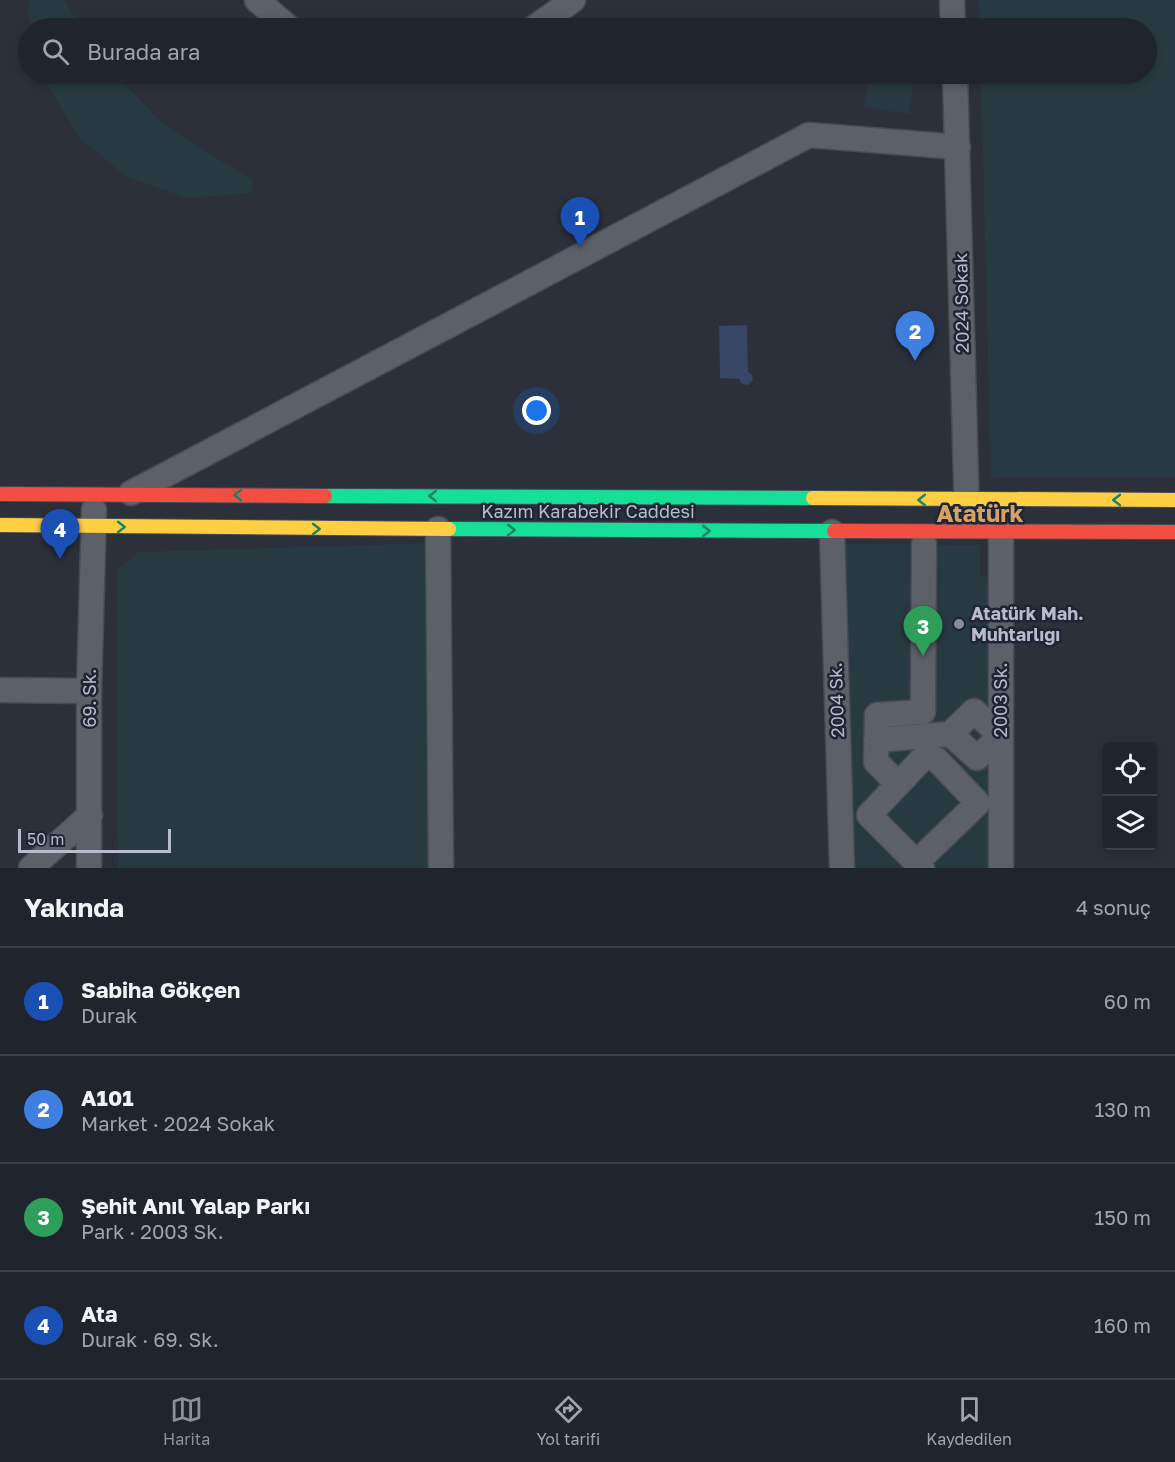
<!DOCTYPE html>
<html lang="tr">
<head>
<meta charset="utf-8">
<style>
  :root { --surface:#20242c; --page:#2d3038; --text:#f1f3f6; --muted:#a2a4a9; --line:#3d4148; --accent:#8c9099 }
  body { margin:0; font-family:"Golos Text",sans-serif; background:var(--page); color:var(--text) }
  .controls { position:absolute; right:18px; bottom:18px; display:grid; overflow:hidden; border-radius:6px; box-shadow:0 3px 9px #0003 }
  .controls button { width:54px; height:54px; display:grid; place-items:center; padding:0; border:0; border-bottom:2px solid var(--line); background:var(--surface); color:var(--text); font:30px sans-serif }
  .scale { position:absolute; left:18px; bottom:15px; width:153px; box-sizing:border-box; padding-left:6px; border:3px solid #b6bccb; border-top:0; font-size:16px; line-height:21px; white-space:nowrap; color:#b6bccb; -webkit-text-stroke:4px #1e2636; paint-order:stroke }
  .you { position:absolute; left:537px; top:411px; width:21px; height:21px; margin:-15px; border:4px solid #fff; border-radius:50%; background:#1a73e8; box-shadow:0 0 0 9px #1a73e833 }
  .badge { display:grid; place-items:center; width:39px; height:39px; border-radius:50%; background:var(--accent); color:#fff; font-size:20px; font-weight:700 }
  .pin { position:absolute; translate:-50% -50px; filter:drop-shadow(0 2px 3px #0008) }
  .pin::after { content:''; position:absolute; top:32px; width:21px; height:18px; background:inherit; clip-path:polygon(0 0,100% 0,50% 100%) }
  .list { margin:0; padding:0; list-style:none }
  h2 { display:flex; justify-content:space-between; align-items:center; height:78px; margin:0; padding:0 24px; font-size:26px }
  h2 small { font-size:20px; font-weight:400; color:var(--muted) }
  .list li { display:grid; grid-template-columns:39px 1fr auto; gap:18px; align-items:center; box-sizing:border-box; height:108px; padding:0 24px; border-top:2px solid var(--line) }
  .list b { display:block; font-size:22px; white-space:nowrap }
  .list p { margin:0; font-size:20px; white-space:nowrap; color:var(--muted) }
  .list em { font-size:20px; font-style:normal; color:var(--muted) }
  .icon { flex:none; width:33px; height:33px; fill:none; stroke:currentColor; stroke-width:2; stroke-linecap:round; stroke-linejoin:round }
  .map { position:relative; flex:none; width:1175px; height:868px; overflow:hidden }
  .search { position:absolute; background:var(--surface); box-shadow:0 3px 9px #0003; left:18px; right:18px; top:18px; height:66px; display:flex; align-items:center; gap:15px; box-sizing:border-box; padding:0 21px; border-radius:33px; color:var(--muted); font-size:22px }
  .sheet { height:510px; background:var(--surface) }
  nav { display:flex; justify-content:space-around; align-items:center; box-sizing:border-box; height:84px; border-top:2px solid var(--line); background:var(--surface); font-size:16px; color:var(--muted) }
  nav a { display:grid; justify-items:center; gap:3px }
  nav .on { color:var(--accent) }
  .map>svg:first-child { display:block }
  .green { fill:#283a41 }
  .water { fill:#374665 }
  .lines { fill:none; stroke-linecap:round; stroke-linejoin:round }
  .street-casing { stroke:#474b54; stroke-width:27 }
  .fast-casing { stroke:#474b54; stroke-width:16 }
  .slow-casing { stroke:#474b54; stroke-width:16 }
  .jam-casing { stroke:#474b54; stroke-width:16 }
  .street { stroke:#5c6068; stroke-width:24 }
  .fast { stroke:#16e098; stroke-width:14 }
  .slow { stroke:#ffcf43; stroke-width:14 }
  .jam { stroke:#f24e42; stroke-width:14 }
  .oneway { stroke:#1a8367 }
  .poi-dot { fill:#858b99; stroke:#1e2636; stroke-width:2 }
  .labels { text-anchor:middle; stroke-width:5; stroke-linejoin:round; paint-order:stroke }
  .street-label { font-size:18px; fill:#b6bccb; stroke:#1e2636 }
  .poi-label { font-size:18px; font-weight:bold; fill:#b6bccb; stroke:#1e2636; text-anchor:start }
  .district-label { font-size:24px; font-weight:bold; fill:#d8a163; stroke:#1e2636 }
</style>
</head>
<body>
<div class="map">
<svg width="1175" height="868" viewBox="0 0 1175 868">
  <rect width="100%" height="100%" fill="#2b303b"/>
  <path class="green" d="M30 0H64L82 28H31L28 14Z
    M979 0H1175V477L991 478 981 74H1146V28H980Z
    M40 74H115L161 122 210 154 253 180 252 193 187 198 125 176 81 139Z
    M869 74H915L909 114 864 107Z
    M438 543 441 868H118L117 571 138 552Z
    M832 544 980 545V577L1012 578 1004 868H842Z"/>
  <path class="water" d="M747 325 748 372 752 375 753 380 748 385 742 384 739 379 720 378 719 326Z"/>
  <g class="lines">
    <g class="street-casing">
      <path id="street" d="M257 0 289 28
        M952 0 953 28
        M534 28 573 0
        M955 74 967 515
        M131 493 809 135 958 147
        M438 529 441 868
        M832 532 842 868
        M0 690 89 691
        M876 740 950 734 977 758 1001 736 974 711 950 734
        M898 784 876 762 877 715 923 712 924 544
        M917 862 978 803 936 759 925 756 869 815 922 868
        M31 868 90 815
        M89 868V691L94 510
        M1001 868V532"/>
    </g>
    <g class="fast-casing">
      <path id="fast" d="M325 496 813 498
        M449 529 834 531"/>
    </g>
    <g class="slow-casing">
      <path id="slow" d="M813 498 1175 500
        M0 525 449 529"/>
    </g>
    <g class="jam-casing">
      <path id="jam" d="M0 494 325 496
        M834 531 1175 532"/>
    </g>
    <use href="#street" class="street"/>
    <use href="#fast" class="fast"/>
    <use href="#slow" class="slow"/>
    <use href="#jam" class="jam"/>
  </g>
  <defs><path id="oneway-chevron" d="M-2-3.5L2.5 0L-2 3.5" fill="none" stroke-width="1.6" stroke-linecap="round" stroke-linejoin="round" transform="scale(1.5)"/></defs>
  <g class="oneway">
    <use href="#oneway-chevron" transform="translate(238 495) rotate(-180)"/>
    <use href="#oneway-chevron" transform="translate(433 496) rotate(-180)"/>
    <use href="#oneway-chevron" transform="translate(922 500) rotate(-180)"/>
    <use href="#oneway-chevron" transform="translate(1117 500) rotate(-180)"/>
    <use href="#oneway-chevron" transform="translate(121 527)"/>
    <use href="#oneway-chevron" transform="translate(316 529)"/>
    <use href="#oneway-chevron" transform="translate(511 530)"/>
    <use href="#oneway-chevron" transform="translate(706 531)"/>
  </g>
  <circle class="poi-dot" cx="959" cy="624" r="6"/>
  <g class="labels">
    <g class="street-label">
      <text transform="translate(962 303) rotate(-91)" y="6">2024 Sokak</text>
      <text x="588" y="518">Kazım Karabekir Caddesi</text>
      <text transform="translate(90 698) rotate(-90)" y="6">69. Sk.</text>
      <text transform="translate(837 700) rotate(-92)" y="6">2004 Sk.</text>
      <text transform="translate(1001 700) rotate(-90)" y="6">2003 Sk.</text>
    </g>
    <g class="poi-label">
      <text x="971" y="620">Atatürk Mah.<tspan x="971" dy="21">Muhtarlığı</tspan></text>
    </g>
    <g class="district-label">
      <text x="980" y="522">Atatürk</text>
    </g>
  </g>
</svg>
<div class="controls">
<button><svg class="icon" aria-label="locate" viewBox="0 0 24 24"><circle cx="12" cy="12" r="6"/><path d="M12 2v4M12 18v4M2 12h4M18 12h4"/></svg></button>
<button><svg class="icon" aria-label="layers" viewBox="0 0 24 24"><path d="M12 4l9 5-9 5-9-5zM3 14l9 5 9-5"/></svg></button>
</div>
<div class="scale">50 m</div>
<div class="you"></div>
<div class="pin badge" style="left:580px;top:247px;background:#1a4fb4">1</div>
<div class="pin badge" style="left:915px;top:361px;background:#3f7fe0">2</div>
<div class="pin badge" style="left:923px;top:656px;background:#2e9e5b">3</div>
<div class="pin badge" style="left:60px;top:559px;background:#1a4fb4">4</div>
<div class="search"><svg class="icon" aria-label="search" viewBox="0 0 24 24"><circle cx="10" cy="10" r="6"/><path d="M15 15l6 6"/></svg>Burada ara</div>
</div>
<section class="sheet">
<h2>Yakında<small>4 sonuç</small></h2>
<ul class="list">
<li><span class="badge" style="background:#1a4fb4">1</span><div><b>Sabiha Gökçen</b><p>Durak</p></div><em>60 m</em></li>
<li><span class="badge" style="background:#3f7fe0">2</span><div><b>A101</b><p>Market · 2024 Sokak</p></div><em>130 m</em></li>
<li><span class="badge" style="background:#2e9e5b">3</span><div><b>Şehit Anıl Yalap Parkı</b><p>Park · 2003 Sk.</p></div><em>150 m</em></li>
<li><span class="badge" style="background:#1a4fb4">4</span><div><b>Ata</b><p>Durak · 69. Sk.</p></div><em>160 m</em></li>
</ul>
</section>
<nav>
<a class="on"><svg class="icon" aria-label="map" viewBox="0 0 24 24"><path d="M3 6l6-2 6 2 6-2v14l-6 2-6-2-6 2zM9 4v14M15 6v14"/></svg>Harita</a>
<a><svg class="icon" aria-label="directions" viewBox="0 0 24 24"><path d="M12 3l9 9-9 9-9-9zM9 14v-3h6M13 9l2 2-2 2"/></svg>Yol tarifi</a>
<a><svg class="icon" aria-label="saved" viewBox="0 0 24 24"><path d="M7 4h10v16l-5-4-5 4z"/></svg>Kaydedilen</a>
</nav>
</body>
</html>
